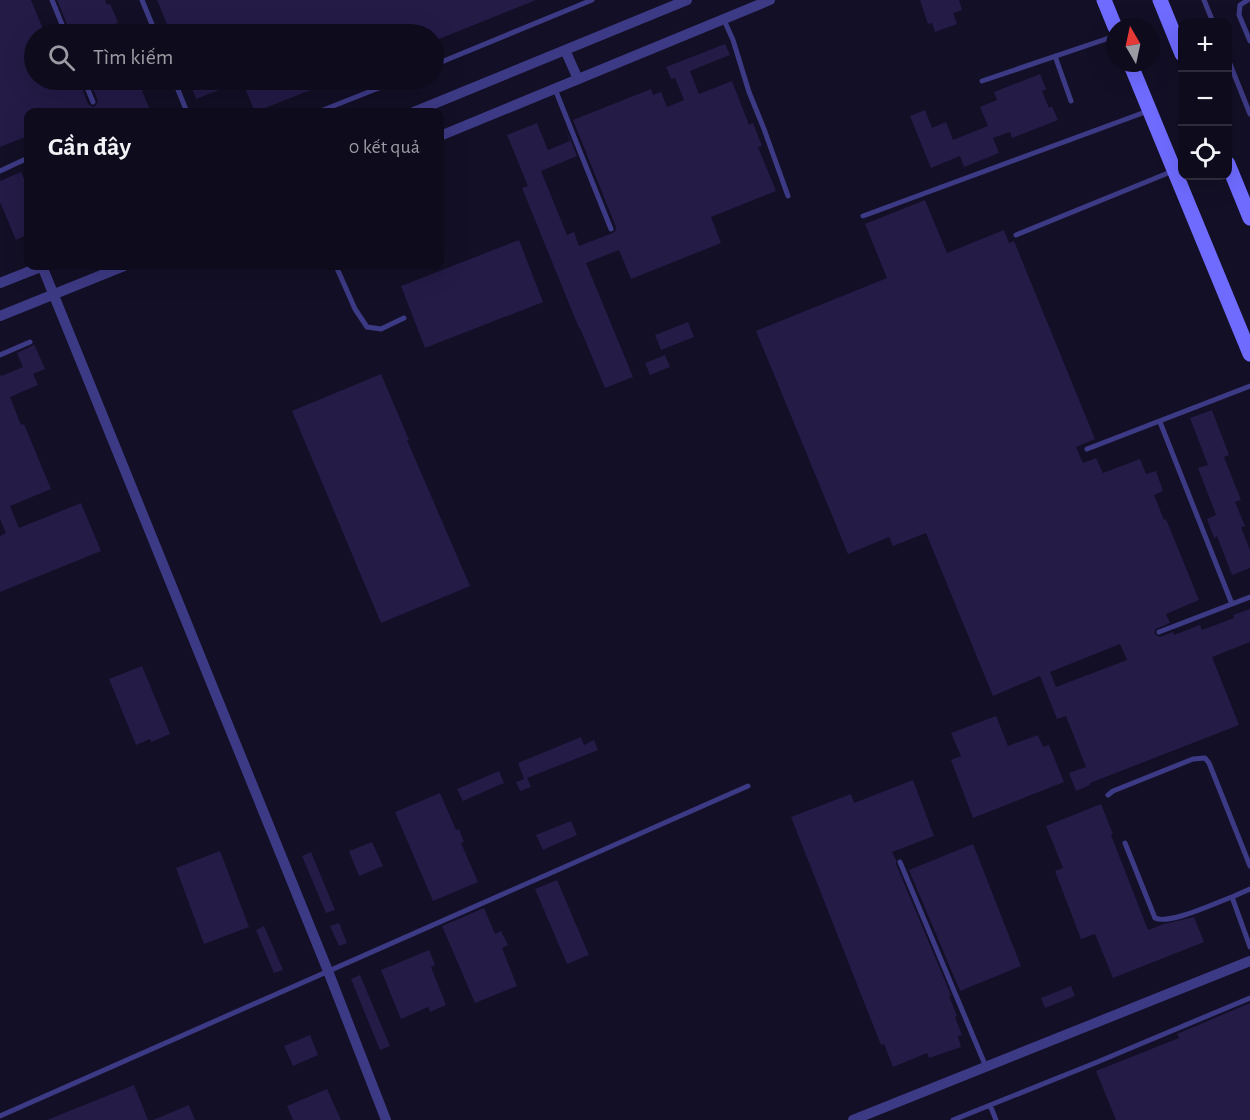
<!DOCTYPE html>
<html lang="vi">
<head>
<meta charset="utf-8">
<style>
  :root { --surface:#0e0b1c; --page:#171425; --text:#f1f3f6; --muted:#9b9ba3; --line:#2e2b3b }
  body { margin:0; font-family:"Alegreya Sans",sans-serif; background:var(--page); color:var(--text) }
  .controls { position:absolute; right:18px; top:18px; display:grid; overflow:hidden; border-radius:12px; box-shadow:0 6px 24px #0002 }
  .controls button { width:54px; height:54px; display:grid; place-items:center; padding:0; border:0; border-bottom:2px solid var(--line); background:var(--surface); color:var(--text); font:30px sans-serif }
  .compass { position:absolute; left:1106px; top:18px; width:54px; height:54px; border-radius:50%; background:var(--surface); box-shadow:0 6px 24px #0002; rotate:351deg }
  .list { margin:0; padding:0; list-style:none }
  h2 { display:flex; justify-content:space-between; align-items:center; height:78px; margin:0; padding:0 24px; font-size:26px }
  h2 small { font-size:20px; font-weight:400; color:var(--muted) }
  .icon { flex:none; width:33px; height:33px; fill:none; stroke:currentColor; stroke-width:2; stroke-linecap:round; stroke-linejoin:round }
  .map { position:relative; flex:none; width:1250px; height:1120px; overflow:hidden }
  .search { position:absolute; background:var(--surface); box-shadow:0 6px 24px #0002; left:24px; top:24px; width:420px; height:66px; display:flex; align-items:center; gap:15px; box-sizing:border-box; padding:0 21px; border-radius:33px; color:var(--muted); font-size:22px }
  .panel { position:absolute; background:var(--surface); box-shadow:0 6px 24px #0002; left:24px; top:108px; width:420px; height:162px; border-radius:12px }
  .map>svg:first-child { display:block }
  .building { fill:#241b47; fill-rule:evenodd }
  .lines { fill:none; stroke-linecap:round; stroke-linejoin:round }
  .lane { stroke:#3d3a85; stroke-width:5 }
  .street { stroke:#3d3a85; stroke-width:10 }
  .secondary { stroke:#6f6bff; stroke-width:15 }
</style>
</head>
<body>
<div class="map">
<svg width="1250" height="1120" viewBox="0 0 1250 1120">
  <rect width="100%" height="100%" fill="#130f26"/>
  <path class="building" d="M0 0H31L45 34H34V80H79L88 104 93 107 96 105 98 101 89 80H140L144 90 142 91 151 112H28V136L0 147Z
    M57 0H105L107 5 110 4 118 22 116 23 121 34H71Z
    M157 0H536L434 41V34H171Z
    M920 0H959L962 10 953 13 957 24 935 32 932 23 928 24Z
    M725 44 730 55 690 71 699 94 732 81 749 125 753 123 762 146 758 147 776 191 711 217 721 243 631 279 619 250 586 263 633 377 605 388 580 328H579L522 188 528 186 507 135 537 123 548 150 570 141 564 124 577 156 541 171 567 235 574 232 579 246 613 233 616 230V227L573 120 651 89 653 95 661 92 667 107 684 100 675 78 671 79 666 67Z
    M1040 74 1046 89 1042 91 1049 108 1052 106 1058 120 1012 138 1010 132 993 138 999 153 964 167 960 156 931 168 910 116 925 110 932 128 946 122 953 140 988 126 980 107 997 100 994 92Z
    M189 80H336L255 112 242 81 196 99Z
    M21 172 25 181 28 180V234L16 240 0 202V181Z
    M925 200 947 253 1004 230 1009 243 1014 241 1095 439 1076 447 1083 463 1096 458 1103 473 1140 459 1146 474 1156 471 1163 491 1154 495 1164 520 1166 519 1199 600 1166 614 1170 623 1156 629 1154 632 1156 635 1160 637 1173 632 1174 635 1200 625 1202 630 1234 618 1233 615 1250 609V642L1212 657 1239 725 1090 783V785L1076 791 1069 773 1086 767 1066 716 1057 719 1040 676 993 696 926 533 893 546 889 537 848 554 756 331 887 278 865 224ZM1120 644 1127 660 1056 687 1050 672Z
    M519 240 543 302 425 348 401 286Z
    M688 322 694 337 661 350 655 335Z
    M34 344 45 369 33 374 38 385 10 397 21 425 24 424 51 489 10 506 19 528 81 503 101 551 0 592V536L6 533 0 519V374L1 376 23 367 17 353 32 346Z
    M665 355 670 367 650 375 645 363Z
    M381 374 409 440H407L470 586 381 623 292 411Z
    M1212 410 1229 455 1224 457 1241 500 1235 502 1245 526 1241 527 1250 550V568L1232 575 1217 536 1214 538 1207 519 1216 515 1198 468 1208 465 1190 418Z
    M142 666 170 734 151 742 150 739 136 745 109 679Z
    M996 716 1008 746 1038 735 1043 747 1049 745 1064 782 973 818 951 760 961 756 951 733Z
    M581 737 584 745 594 740 598 750 527 778 531 787 520 791 516 782 524 779 518 763Z
    M499 771 504 783 463 801 457 789Z
    M913 780 934 836 892 852 896 860V864L951 995 949 996 957 1016 955 1017 962 1035 958 1036 961 1047 929 1058 927 1053 893 1067 884 1044 881 1045 791 817 851 794 854 803Z
    M440 793 456 830 459 829 464 842 461 843 478 882 433 901 395 812Z
    M1101 804 1113 834 1111 835 1148 930 1164 924 1194 917 1204 942 1113 978 1095 934 1081 939 1055 871 1063 868 1046 826Z
    M571 821 577 835 543 850 536 835Z
    M372 842 383 866 359 876 349 851Z
    M973 844 1021 966 960 991 909 870Z
    M220 851 249 927 204 944 176 868Z
    M311 852 335 910 326 913 302 856Z
    M557 880 589 955 567 964 535 889Z
    M484 908 495 934 501 931 508 945 502 948 517 986 475 1003 442 926Z
    M339 923 347 943 339 946 330 926Z
    M264 926 283 970 274 973 256 930Z
    M429 950 435 965 431 967 446 1005 430 1012 428 1007 401 1019 381 970Z
    M360 975 390 1046 380 1050 351 979Z
    M1071 986 1075 996 1045 1008 1041 998Z
    M1250 1003V1120H1116L1096 1071 1179 1038 1177 1034Z
    M310 1035 318 1055 293 1066 284 1046Z
    M134 1085 148 1120H47Z
    M327 1089 341 1120H293L287 1106Z
    M189 1105 195 1120H153Z"/>
  <g class="lines">
    <path class="lane" d="M52 0 66 34
      M142 0 156 34
      M1204 0 1213 22
      M1248 0 1240 5 1239 15 1250 41
      M724 20 733 40 749 92 764 129 788 196
      M1055 56 1071 101
      M1228 59 1250 114
      M434 65 592 0
      M84 80 93 102
      M174 80 187 112
      M982 81 1115 36
      M555 89 611 229
      M318 112 399 80
      M0 171 28 158
      M863 216 1148 111
      M1016 235 1173 171
      M336 266 355 309 367 327 381 329 404 318
      M0 355 30 342
      M1160 422 1232 604
      M1087 449 1250 386
      M1159 632 1250 597
      M1108 795 1113 791 1193 759 1205 758 1209 763 1250 866
      M1125 843 1155 918C1169 925 1215 903 1232 897
      M900 862 986 1067
      M1250 889 1232 897 1250 947
      M990 1105 996 1120
      M0 1116 748 786
      M953 1120 1095 1063 1250 998"/>
    <path class="street" d="M565 50 578 79
      M414 112 687 0
      M440 136 770 0
      M42 266 328 971 386 1120
      M0 283 43 266
      M0 316 124 266
      M853 1120 1250 961"/>
    <path class="secondary" d="M1104 0 1115 27
      M1160 0 1182 54
      M1130 63 1250 354
      M1228 164 1250 218"/>
  </g>
</svg>
<div class="controls">
<button>+</button>
<button>−</button>
<button><svg class="icon" aria-label="locate" viewBox="0 0 24 24"><circle cx="12" cy="12" r="6"/><path d="M12 2v4M12 18v4M2 12h4M18 12h4"/></svg></button>
</div>
<svg class="compass" viewBox="-18 -18 36 36"><path d="M0-13l5 13h-10z" fill="#e53935"/><path d="M0 13l5-13h-10z" fill="#9b9ba3"/></svg>
<div class="search"><svg class="icon" aria-label="search" viewBox="0 0 24 24"><circle cx="10" cy="10" r="6"/><path d="M15 15l6 6"/></svg>Tìm kiếm</div>
<section class="panel">
<h2>Gần đây<small>0 kết quả</small></h2>
<ul class="list">
</ul>
</section>
</div>
</body>
</html>
